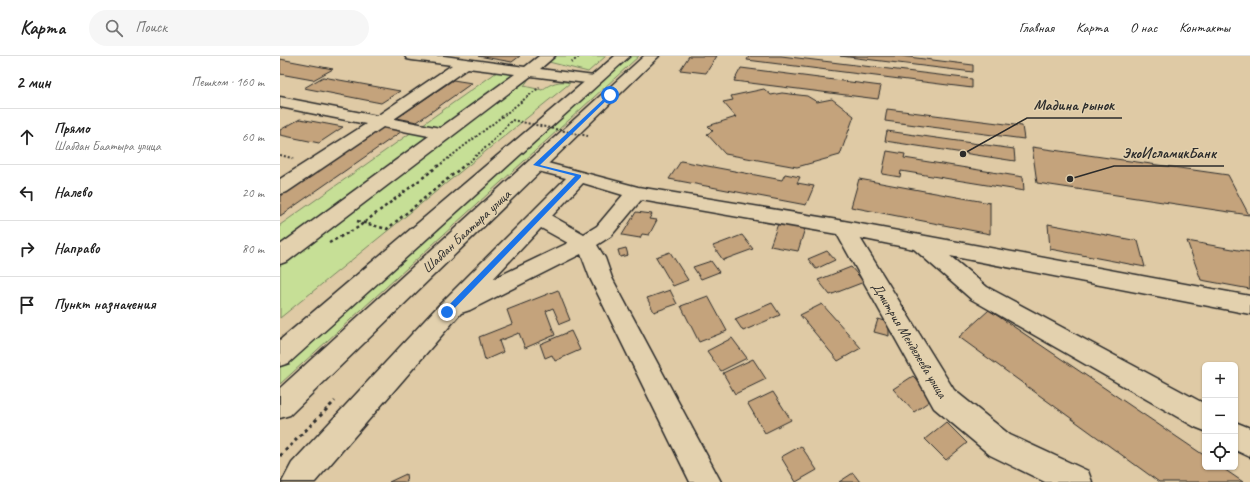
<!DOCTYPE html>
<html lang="ru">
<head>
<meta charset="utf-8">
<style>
  :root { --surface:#fff; --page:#f6f6f6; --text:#222; --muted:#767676; --line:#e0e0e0 }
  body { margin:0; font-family:Caveat,sans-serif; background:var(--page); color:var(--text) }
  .controls { position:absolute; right:12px; bottom:12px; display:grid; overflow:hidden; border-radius:6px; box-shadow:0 1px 3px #0004 }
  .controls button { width:36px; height:36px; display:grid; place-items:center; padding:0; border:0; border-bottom:1px solid var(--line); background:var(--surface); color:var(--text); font:20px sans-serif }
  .stop { position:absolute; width:12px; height:12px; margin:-9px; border:3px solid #1a73e8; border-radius:50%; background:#fff }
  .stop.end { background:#1a73e8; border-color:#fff; box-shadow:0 1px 4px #0008 }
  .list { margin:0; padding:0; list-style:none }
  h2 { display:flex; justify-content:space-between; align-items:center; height:52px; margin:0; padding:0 16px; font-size:17px }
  h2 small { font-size:13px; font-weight:400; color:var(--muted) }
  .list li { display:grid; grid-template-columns:26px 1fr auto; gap:12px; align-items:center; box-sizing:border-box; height:56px; padding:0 16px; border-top:1px solid var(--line) }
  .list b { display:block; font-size:15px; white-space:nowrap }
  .list p { margin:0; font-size:13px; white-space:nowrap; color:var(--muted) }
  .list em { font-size:13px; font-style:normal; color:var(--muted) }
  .icon { flex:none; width:22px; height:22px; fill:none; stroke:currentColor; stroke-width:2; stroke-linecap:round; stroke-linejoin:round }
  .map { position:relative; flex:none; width:970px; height:426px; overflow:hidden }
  header { display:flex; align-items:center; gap:24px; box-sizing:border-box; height:56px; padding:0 20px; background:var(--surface); border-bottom:1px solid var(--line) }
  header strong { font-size:19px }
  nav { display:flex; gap:22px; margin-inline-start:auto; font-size:14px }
  .search { width:280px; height:36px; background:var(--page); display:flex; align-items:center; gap:10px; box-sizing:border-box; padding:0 14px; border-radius:22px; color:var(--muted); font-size:15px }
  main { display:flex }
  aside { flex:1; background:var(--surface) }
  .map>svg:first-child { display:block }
  .green { fill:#c6df96; stroke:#788560 }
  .building { fill:#c4a37c; stroke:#2b2b2b }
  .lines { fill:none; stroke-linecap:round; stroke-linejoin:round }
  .minor-casing { stroke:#2b2b2b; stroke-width:3 }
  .major-casing { stroke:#2b2b2b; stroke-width:3 }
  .path-far2 { stroke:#2b2b2b; stroke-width:2; stroke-dasharray:2 2; stroke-linecap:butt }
  .path-far1 { stroke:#2b2b2b; stroke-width:2.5; stroke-dasharray:3 3; stroke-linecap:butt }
  .path { stroke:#2b2b2b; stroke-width:3; stroke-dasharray:3.5 3.5; stroke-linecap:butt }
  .minor { fill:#e3d1ae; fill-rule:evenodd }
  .major { fill:#e3d1ae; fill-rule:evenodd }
  .path-bridge { stroke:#2b2b2b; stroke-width:2; stroke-dasharray:2 2; stroke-linecap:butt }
  .route { fill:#1a73e8 }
  .labels { text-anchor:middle; stroke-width:3; stroke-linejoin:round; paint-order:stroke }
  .street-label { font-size:14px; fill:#2b2b2b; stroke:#e3d1ae }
  .leader { fill:none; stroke:#2b2b2b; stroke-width:1.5 }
  .callout-dot { fill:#2b2b2b; stroke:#e3d1ae; stroke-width:1.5 }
  .callout-label { font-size:15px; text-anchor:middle; font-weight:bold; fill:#2b2b2b; stroke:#e3d1ae; stroke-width:3; stroke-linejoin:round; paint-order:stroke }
</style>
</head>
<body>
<header>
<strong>Карта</strong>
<div class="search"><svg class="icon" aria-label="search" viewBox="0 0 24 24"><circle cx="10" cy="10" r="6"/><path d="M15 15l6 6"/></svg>Поиск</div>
<nav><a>Главная</a><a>Карта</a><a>О нас</a><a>Контакты</a></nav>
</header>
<main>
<aside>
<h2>2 мин<small>Пешком · 160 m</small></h2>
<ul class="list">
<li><svg class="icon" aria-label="ahead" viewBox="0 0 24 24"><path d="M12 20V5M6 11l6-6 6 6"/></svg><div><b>Прямо</b><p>Шабдан Баатыра улица</p></div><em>60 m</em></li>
<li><svg class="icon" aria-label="left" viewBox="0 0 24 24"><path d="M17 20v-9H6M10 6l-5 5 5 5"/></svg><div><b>Налево</b></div><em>20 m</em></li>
<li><svg class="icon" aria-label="right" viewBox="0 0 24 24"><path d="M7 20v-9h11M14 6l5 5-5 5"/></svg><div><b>Направо</b></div><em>80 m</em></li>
<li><svg class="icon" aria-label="arrive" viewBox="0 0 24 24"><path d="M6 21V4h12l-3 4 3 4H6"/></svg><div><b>Пункт назначения</b></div></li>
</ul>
</aside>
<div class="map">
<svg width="970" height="426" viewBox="0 0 970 426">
  <rect width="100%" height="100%" fill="#dfcaa5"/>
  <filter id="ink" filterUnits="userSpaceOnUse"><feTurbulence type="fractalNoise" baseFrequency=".025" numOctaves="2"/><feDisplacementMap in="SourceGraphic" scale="8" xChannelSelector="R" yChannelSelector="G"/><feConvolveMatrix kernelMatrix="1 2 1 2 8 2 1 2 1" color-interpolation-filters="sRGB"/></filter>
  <g filter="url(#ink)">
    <path class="green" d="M273 0H326L308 16 265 5Z
      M348 0H359L0 328V310Z
      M217 16 246 20 248 24 244 30 262 34C271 27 280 24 290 27L0 262V169Z"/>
    <path class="building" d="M198 0H240L232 6Z
      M409 0H437L426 17 400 14Z
      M469 0H501L692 23V32L467 4Z
      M560 0H620L693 9V16Z
      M0 3 53 13 33 24 0 18Z
      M461 12 601 30 598 43 454 25Z
      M43 21 120 35 101 47 24 32Z
      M173 24 192 27 137 66 117 62Z
      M484 33 491 39 502 37 527 40 537 46 552 43 574 60 560 99 517 111 445 98 427 78 433 75 428 70 456 61 443 46 453 44 451 40Z
      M607 53 742 70 744 83 605 65Z
      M20 63 63 71 39 87 0 79V74Z
      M106 69 125 73 0 160V140Z
      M607 75 734 93 735 105 605 85Z
      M752 91 948 119 969 159 757 127Z
      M607 95 625 98 624 102 743 121 744 135 621 115 620 121 602 118Z
      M401 105 502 124 505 118 520 121 517 127 534 130 526 149 389 123Z
      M579 123 710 147V178L571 151Z
      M356 156 372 158 369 163 377 164 369 179 362 178 360 182 342 179Z
      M499 165 526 169 518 195 490 190Z
      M768 168 858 185 865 211 770 193Z
      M462 179 473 193 443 204 433 190Z
      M907 185 970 196V233L921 224Z
      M346 192 348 199 340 201 338 194Z
      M547 195 555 204 536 213 528 203Z
      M390 196 408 224 393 230 376 201Z
      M431 205 439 216 421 223 413 211Z
      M571 211 584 226 550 239 538 224Z
      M278 234 290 264 280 268 273 252 266 255 275 279 245 292 239 277 219 285 223 296 205 304 199 281 232 268 227 254Z
      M390 234 397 248 374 256 367 242Z
      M428 240 447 275 419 286 401 250Z
      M492 247 500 259 463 275 455 263Z
      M542 248 581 292 558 305 520 259Z
      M709 254 925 400V411H941L963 426H879L679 281Z
      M598 263 609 266V280L594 276Z
      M291 275 300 294 275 305 272 299 265 302 260 288Z
      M452 282 467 302 441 315 427 295Z
      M473 303 486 323 455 338 443 317Z
      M633 320 654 342 634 356 613 333Z
      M493 336 511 364 485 377 468 348Z
      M666 366 687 387 666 404 645 383Z
      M521 390 537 414 516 426 501 401Z
      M573 417 580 426H559Z
      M126 418 127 426H109Z"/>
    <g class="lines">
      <g class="minor-casing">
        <path id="minor" d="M125 0H164L245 11 259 0H275L260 13 314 20 319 21 321 24 319 27 314 28 251 20 8 205 0 208V189L149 80 103 71 7 136 0 138V123L86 68 0 51V41L97 60 172 9 132 4 127 3ZM188 12 235 18 160 72 114 63Z
          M256 104 358 131 564 165 970 240V258L670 200 707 231 925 348V375L915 371 691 243 634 193 580 182 674 334 730 379 808 415 812 426H765L710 399 654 352 557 178 361 144 331 180 317 189 325 202 332 222 441 426H410L310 222 301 198 190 254 181 257 35 426H2L12 407 159 249 286 122 250 113 247 109 250 105ZM303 127 343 139 317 170 304 178 272 160ZM261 172 288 187 213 223Z
          M955 366 970 372V401L955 394Z"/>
      </g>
      <g class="major-casing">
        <path id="major" d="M335 0H350L9 307 0 310V284Z
          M364 0H379L10 359 0 362V332Z"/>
      </g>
      <path class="path-far2" d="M291 7 300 0
        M0 99 15 103
        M161 108 260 31
        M186 108 210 88 232 64"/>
      <path class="path-far1" d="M77 165 107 173 187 107
        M49 187 77 172 162 107"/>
      <path class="path" d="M0 400 55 345"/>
      <use href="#minor" class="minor"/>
      <use href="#major" class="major"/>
      <path class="path-bridge" d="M232 64 308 80"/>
    </g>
  </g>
  <path class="route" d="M329 38 332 39 260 109 301 119V121L169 258H164V254L295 120 253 109Z"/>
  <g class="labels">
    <g class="street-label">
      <text transform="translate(186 175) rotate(-43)" y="5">Шабдан Баатыра улица</text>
      <text transform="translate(630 284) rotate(59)" y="5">Дмитрия Менделеева улица</text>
    </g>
  </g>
  <path class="leader" d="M683 98L747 62H842M790 123L834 110H944"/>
  <g class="callout-dot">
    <circle cx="683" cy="98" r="4"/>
    <circle cx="790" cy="123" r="4"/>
  </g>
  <g class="callout-label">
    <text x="794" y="54">Мадина рынок</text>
    <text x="889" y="102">ЭкоИсламикБанк</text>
  </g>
</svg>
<div class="controls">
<button>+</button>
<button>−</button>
<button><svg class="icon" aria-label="locate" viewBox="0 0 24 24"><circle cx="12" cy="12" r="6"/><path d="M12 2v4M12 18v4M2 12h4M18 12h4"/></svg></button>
</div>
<div class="stop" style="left:330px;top:39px"></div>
<div class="stop end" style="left:167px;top:256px"></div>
</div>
</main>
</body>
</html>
